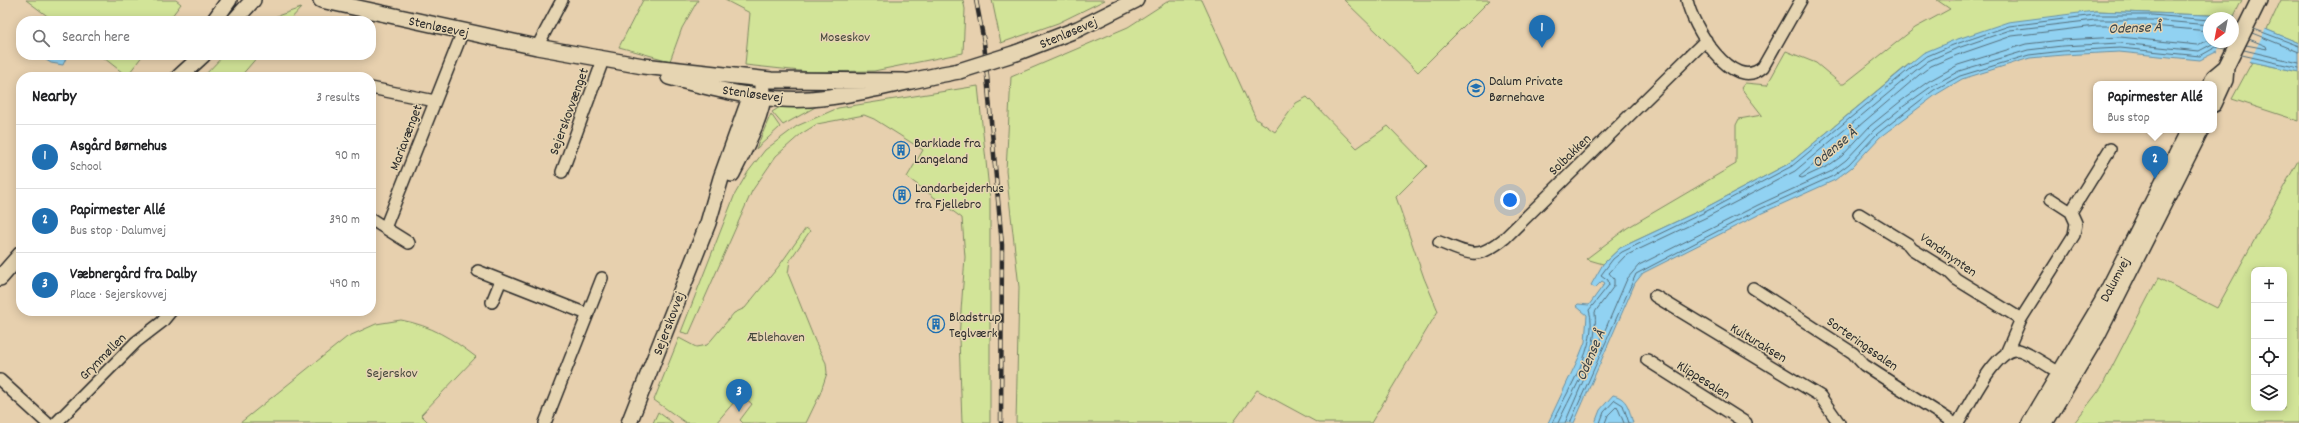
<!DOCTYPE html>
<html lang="en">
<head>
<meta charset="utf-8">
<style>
  :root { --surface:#fff; --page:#f6f6f6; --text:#202124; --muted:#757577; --line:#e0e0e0; --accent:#1f6fb2 }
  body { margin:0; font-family:Dekko,sans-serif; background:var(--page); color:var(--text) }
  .controls { position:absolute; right:12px; bottom:12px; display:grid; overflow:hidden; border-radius:8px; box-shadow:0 2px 10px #0003 }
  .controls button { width:36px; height:36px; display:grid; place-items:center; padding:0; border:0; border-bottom:1px solid var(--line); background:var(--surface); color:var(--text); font:20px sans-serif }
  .compass { position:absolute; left:2203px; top:12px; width:36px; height:36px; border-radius:50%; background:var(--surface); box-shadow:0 2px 10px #0003; rotate:212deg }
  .you { position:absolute; left:1510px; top:200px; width:14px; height:14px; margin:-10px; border:3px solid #fff; border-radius:50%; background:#1a73e8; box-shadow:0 0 0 6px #1a73e833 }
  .badge { display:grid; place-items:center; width:26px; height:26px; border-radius:50%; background:var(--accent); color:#fff; font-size:13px; font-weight:700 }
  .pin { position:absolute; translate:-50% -33px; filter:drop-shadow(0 1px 2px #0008) }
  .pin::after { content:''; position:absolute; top:21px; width:14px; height:12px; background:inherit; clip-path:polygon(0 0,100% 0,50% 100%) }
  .popup { position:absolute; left:2093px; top:81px; width:124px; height:52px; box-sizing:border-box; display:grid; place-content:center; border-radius:8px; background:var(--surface); filter:drop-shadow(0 1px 3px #0005); font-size:13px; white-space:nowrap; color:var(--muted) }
  .popup b { font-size:15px; color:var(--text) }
  .popup::after { content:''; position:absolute; left:50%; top:100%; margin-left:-8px; border:8px solid transparent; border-top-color:var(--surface) }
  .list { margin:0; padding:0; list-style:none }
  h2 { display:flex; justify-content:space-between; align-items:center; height:52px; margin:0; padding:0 16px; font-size:17px }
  h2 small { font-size:13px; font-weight:400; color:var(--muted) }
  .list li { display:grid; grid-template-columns:26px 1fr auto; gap:12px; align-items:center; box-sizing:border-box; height:64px; padding:0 16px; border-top:1px solid var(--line) }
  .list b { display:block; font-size:15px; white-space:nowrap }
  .list p { margin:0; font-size:13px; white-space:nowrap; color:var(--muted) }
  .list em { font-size:13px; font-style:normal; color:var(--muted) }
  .icon { flex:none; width:22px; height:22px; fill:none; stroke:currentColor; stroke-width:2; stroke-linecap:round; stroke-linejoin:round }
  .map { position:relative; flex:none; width:2299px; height:423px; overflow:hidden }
  .search { position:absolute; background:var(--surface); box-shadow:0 2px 10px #0003; left:16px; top:16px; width:360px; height:44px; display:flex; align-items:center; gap:10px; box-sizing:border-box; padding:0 14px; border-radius:16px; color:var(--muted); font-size:15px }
  .panel { position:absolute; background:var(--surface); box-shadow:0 2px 10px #0003; left:16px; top:72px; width:360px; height:244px; border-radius:16px }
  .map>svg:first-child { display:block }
  .green { fill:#d2e498; stroke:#7e8862; fill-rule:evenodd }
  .water { fill:#91d2f2; stroke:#688fa2; fill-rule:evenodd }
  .pier { fill:#e7d0ae }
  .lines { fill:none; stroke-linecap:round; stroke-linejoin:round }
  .shore { stroke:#546e7b; stroke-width:1 }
  .street-casing { stroke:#2b2b2b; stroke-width:14 }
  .secondary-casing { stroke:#2b2b2b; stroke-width:18 }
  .street { stroke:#e6d5b2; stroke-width:11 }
  .secondary { stroke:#e6d5b2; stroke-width:15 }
  .rail-casing { stroke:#2b2b2b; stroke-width:4.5 }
  .rail { stroke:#e6d5b2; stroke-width:3; stroke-dasharray:9; stroke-linecap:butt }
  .secondary-bridge-casing { stroke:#2b2b2b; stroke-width:18; stroke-linecap:butt }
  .secondary-bridge { stroke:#e6d5b2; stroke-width:15 }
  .labels { text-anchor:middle; stroke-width:3; stroke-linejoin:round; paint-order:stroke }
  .street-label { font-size:14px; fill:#2b2b2b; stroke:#e6d5b2 }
  .park-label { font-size:14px; fill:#44473b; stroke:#e6d5b2 }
  .poi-label { font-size:14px; fill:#2b2b2b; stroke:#e6d5b2; text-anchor:start }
  .water-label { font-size:15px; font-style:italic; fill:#3a4449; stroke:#e6d5b2 }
</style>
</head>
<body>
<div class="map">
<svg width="2299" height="423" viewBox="0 0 2299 423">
  <rect width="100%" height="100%" fill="#e7d0ae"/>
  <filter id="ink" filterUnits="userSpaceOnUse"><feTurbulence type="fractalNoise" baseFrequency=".025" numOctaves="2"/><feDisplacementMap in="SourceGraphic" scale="8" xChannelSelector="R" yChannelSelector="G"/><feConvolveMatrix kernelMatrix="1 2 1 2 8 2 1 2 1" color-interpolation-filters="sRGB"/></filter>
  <g filter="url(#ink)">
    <path class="green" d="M26 0H176L181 4 168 21H54Z
      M643 0H698L682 28 670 61 619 47Z
      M725 0H963L965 9 963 53 874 71 810 72 745 65 750 13Z
      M992 0H1105L1058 23 1001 43Z
      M1170 0H1202L1256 119 1275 132 1296 103 1307 97 1357 148 1388 126 1427 166 1396 197 1424 278 1438 311 1371 423H1318L1257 390 1233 423H1016L1019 287 1006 171 1011 77 1128 27Z
      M1344 0H1490L1418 72Z
      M1937 0H2242L2234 16 2095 11 1909 64 1790 163 1703 209 1620 248 1603 264 1586 259 1627 228 1736 164V125L1739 119 1762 115 1741 88 1745 83 1767 85 1786 51 1816 63 1841 84H1844L1915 28 1950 9Z
      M2281 0H2299V43L2267 30Z
      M301 8 289 21H262Z
      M100 55H143L127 76Z
      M224 55H259L240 77H203Z
      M2252 62 2299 72V121L2232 99Z
      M978 86 990 199V423H962L959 338 965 257 962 218 907 177 923 150 874 119 864 115 817 124 801 134 776 156 752 191 689 334 681 332 735 194 748 172 765 150 797 126 838 108Z
      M819 105 783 125 772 112 780 107Z
      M771 114 780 127 756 149 770 116Z
      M2299 159V423H2074L2101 388 2158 278 2217 308ZM2254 270H2284V408H2254Z
      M806 228 810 231 790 260 788 274 815 341 826 363 827 373 820 394 806 423H743L740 420 752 404 744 397 740 402 735 401 716 423H686L654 400 679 338 696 347 707 345 734 313 745 308 779 266Z
      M401 320C432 326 451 338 476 357L421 415 429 423H240L347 337 376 324Z
      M658 412 673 423H653Z"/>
    <path class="water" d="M2095 11 2234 16 2299 43V72L2252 62 2218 51 2200 60 2119 52 2063 55 2030 58 1962 79 1937 94 1880 137 1852 167 1835 180 1762 213 1643 273 1635 283 1574 423H1548L1579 357 1585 342 1587 315 1576 306 1578 304 1589 305 1605 283 1602 281 1595 288 1591 285 1603 264 1620 248 1703 209 1790 163 1923 53 1952 41 2008 22ZM2209 18H2233V42H2209Z
      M38 55H67V56L63 65 51 63Z
      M1613 395C1628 398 1629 410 1633 423H1595L1600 410Z"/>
    <path class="pier" d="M2236 15 2266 28 2249 63 2217 52 2222 42H2233V21Z"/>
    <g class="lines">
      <path class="shore" d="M2254 29 2299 46
        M2209 31 2152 26H2096L2012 36 1957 55 1931 66 1919 75 1799 177 1802 178 1828 166 1842 156 1870 126 1901 101 1929 81 1958 65 2026 44 2062 40 2120 37 2198 45 2209 39
        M2252 33 2299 52
        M2246 45 2267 49 2266 46 2249 39
        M2244 50 2299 63
        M2242 55 2299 68
        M1552 423C1566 393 1600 343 1589 310L1609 285 1608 280 1601 275 1613 259 1622 252 1705 212 1792 166 1912 67 1925 57 1953 45 2009 26 2095 15H2152L2209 20
        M1558 423C1574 388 1599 352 1595 312L1614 286V279L1609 273 1625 256 1707 217 1795 171 1915 71 1928 61 1955 49 2010 30 2095 20H2152L2209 25
        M1565 423 1627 279 1639 265 1758 205 1830 172 1846 160 1874 130 1904 106 1932 86 1959 71 2028 50 2062 46 2120 43 2199 51 2216 42 2227 45
        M1570 423 1636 274 1760 209 1833 176 1849 164 1877 134 1934 90 1960 76 2029 55 2063 51 2120 48 2200 56 2216 47 2225 49
        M1600 423 1604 412 1615 400 1623 405 1629 423
        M1605 423 1608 415 1617 406 1624 423"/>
      <g class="street-casing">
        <path id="street" d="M1687 0C1692 25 1732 95 1763 67L1801 0
          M537 47 562 0
          M371 88 435 101
          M562 172 603 60
          M2051 199 2071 212
          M1859 214 1908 244 1912 249 1949 272 1956 279 2021 319
          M371 219 385 228 463 31
          M385 228 409 243
          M1439 242C1471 254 1476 261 1505 238L1706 40
          M478 271 587 314
          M1753 288 1853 353 1864 365 1954 423
          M1655 296 1820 396 1839 423
          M492 302 501 280
          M2007 351 2021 319 2074 235 2076 223 2071 212 2110 149
          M1647 360 1746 423
          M0 380 47 423
          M56 423 136 342 162 322 171 311
          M545 423 602 278
          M1958 423C1969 406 1996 347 2018 350 2027 351 2057 372 2066 377"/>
      </g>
      <g class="secondary-casing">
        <path id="secondary" d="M321 0 537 47 643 66 771 80 904 81
          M214 21 229 0
          M234 21 253 0
          M1016 53 1078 29 1136 0
          M179 77 203 55
          M669 77C714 89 763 102 810 99 860 95 909 80 959 71
          M2211 84 2214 77 2226 67
          M2214 104 2225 80 2226 67 2259 0
          M732 174C740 158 770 102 762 87
          M0 278 21 254
          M629 423 708 223 721 178 751 95
          M2030 423 2102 302 2189 130
          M2045 423 2097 336 2201 130"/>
      </g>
      <use href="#street" class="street"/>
      <use href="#secondary" class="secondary"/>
      <g class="rail-casing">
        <path id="rail" d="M976 0 984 42 1002 245 1001 423"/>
      </g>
      <use href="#rail" class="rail"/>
      <g class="secondary-bridge-casing">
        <path id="secondary-bridge" d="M959 71 1016 53"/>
      </g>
      <use href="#secondary-bridge" class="secondary-bridge"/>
    </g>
  </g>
  <defs>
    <g id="school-ring" transform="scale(0.9)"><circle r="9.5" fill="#e6d5b2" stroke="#1f6fb2" stroke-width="1.5"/><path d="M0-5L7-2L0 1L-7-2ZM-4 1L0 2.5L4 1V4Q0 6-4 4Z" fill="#1f6fb2"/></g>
    <g id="building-ring" transform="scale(0.9)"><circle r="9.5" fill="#e6d5b2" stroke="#1f6fb2" stroke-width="1.5"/><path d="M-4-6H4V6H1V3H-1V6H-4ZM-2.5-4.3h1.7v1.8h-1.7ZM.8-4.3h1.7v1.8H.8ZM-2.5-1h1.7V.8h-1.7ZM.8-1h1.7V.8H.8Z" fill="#1f6fb2"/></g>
  </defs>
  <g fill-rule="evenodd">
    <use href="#school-ring" x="1476" y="88"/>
    <use href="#building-ring" x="901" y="150"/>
    <use href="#building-ring" x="902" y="195"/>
    <use href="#building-ring" x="936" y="324"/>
  </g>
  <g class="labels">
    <g class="street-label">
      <text transform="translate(439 26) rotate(12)" y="5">Stenløsevej</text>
      <text transform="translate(1068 32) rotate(-23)" y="5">Stenløsevej</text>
      <text transform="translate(753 93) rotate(8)" y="5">Stenløsevej</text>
      <text transform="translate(568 111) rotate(-70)" y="5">Sejerskovvænget</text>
      <text transform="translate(405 137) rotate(-69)" y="5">Mariavænget</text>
      <text transform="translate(1569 154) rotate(-44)" y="5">Solbakken</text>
      <text transform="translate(1949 254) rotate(35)" y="5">Vandmynten</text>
      <text transform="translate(2114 279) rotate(-62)" y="5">Dalumvej</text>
      <text transform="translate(668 323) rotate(-69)" y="5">Sejerskovvej</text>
      <text transform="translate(1759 342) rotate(31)" y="5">Kulturaksen</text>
      <text transform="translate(1863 343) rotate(35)" y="5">Sorteringssalen</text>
      <text transform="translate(102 356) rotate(-45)" y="5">Grynmøllen</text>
      <text transform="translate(1704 379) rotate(32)" y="5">Klippesalen</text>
    </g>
    <g class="park-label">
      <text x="845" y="41">Moseskov</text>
      <text x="776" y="341">Æblehaven</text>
      <text x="392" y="377">Sejerskov</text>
    </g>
    <g class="poi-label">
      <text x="1489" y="85">Dalum Private<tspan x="1489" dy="16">Børnehave</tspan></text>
      <text x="914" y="147">Barklade fra<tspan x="914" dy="16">Langeland</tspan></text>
      <text x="915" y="192">Landarbejderhus<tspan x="915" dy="16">fra Fjellebro</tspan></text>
      <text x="949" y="321">Bladstrup<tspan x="949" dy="16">Teglværk</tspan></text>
    </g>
    <g class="water-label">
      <text transform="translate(2135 27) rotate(-2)" y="5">Odense Å</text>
      <text transform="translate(1834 147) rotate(-40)" y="5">Odense Å</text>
      <text transform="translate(1590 355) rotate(-67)" y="5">Odense Å</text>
    </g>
  </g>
</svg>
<div class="controls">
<button>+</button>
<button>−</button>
<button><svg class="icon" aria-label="locate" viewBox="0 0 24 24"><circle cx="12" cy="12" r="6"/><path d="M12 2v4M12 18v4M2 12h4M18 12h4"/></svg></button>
<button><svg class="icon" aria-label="layers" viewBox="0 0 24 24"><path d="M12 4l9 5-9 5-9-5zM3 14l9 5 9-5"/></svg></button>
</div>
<svg class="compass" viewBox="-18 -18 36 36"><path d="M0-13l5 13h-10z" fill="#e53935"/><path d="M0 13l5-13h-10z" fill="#757577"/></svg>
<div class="you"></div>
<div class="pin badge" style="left:1542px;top:48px">1</div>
<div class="pin badge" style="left:2155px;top:179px">2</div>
<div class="popup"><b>Papirmester Allé</b>Bus stop</div>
<div class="pin badge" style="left:739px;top:412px">3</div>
<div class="search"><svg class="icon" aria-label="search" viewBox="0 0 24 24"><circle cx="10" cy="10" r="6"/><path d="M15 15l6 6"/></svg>Search here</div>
<section class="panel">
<h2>Nearby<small>3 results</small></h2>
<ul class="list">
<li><span class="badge">1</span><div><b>Asgård Børnehus</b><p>School</p></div><em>90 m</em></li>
<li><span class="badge">2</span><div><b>Papirmester Allé</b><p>Bus stop · Dalumvej</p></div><em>390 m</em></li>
<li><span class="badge">3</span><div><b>Væbnergård fra Dalby</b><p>Place · Sejerskovvej</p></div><em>490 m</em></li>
</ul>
</section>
</div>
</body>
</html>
